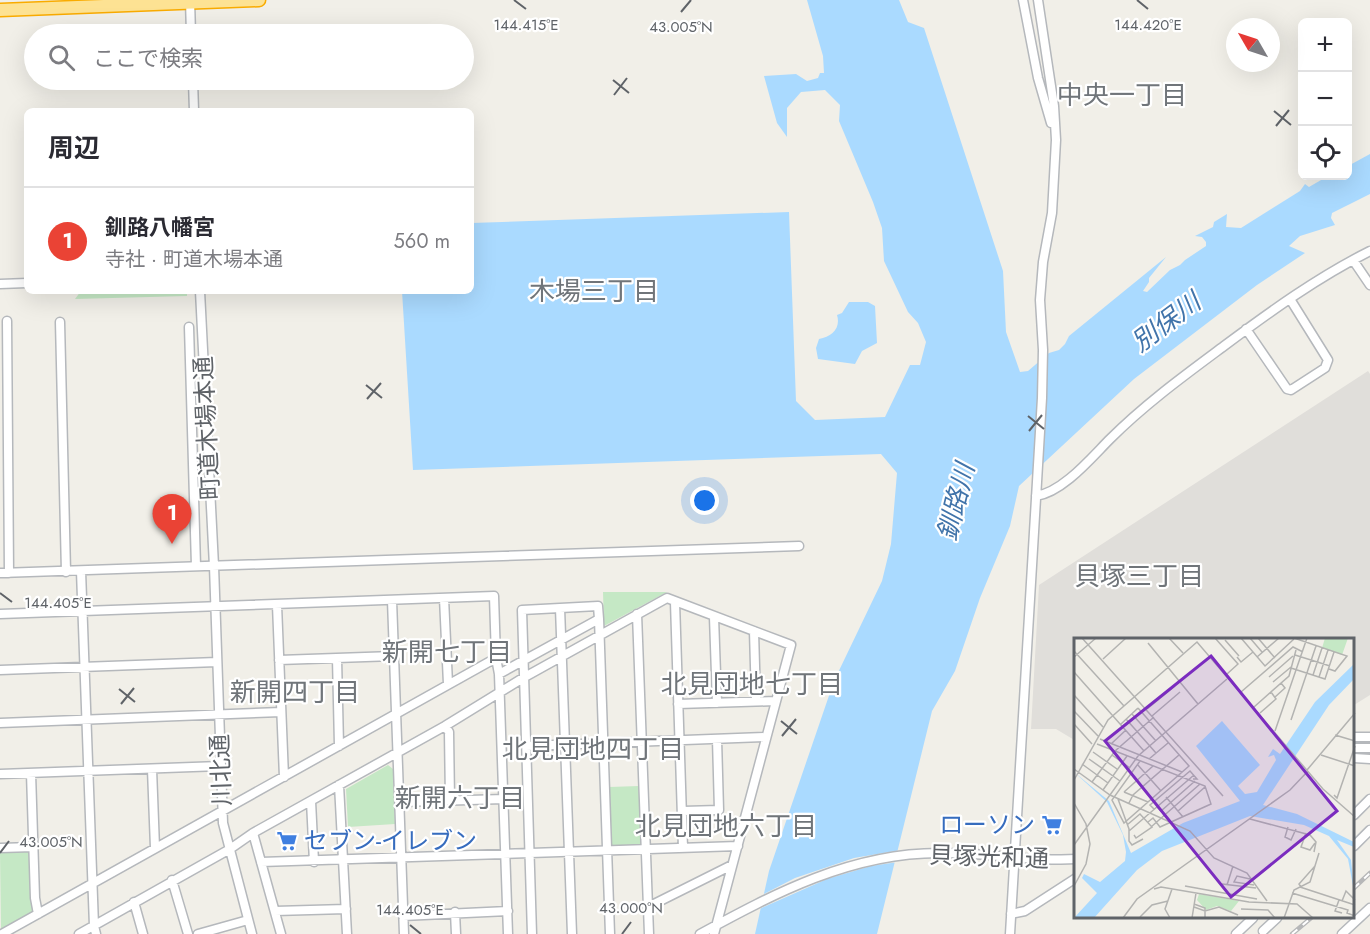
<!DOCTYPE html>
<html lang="ja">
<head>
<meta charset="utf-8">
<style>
  :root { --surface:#fff; --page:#f2f2f3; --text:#2b2b33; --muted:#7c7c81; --line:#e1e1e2; --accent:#ea4335 }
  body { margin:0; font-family:Jost,"Noto Sans JP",sans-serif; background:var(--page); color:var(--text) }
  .controls { position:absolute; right:18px; top:18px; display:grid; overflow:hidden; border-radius:9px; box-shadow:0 6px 24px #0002 }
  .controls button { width:54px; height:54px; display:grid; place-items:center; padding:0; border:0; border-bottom:2px solid var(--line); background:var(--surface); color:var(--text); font:30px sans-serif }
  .compass { position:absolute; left:1226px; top:18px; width:54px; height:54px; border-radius:50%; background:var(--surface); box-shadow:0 6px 24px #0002; rotate:309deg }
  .you { position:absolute; left:705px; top:501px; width:21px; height:21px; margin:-15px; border:4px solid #fff; border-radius:50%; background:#1a73e8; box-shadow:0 0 0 9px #1a73e833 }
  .badge { display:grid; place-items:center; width:39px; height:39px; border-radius:50%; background:var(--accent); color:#fff; font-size:20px; font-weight:700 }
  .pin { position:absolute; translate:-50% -50px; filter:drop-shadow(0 2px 3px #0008) }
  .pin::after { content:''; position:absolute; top:32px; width:21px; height:18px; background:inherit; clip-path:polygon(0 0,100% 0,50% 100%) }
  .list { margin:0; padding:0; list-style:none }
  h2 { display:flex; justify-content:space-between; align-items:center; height:78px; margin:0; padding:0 24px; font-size:26px }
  h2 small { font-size:20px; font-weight:400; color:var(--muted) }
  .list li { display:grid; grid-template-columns:39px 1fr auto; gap:18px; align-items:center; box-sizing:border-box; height:108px; padding:0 24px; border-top:2px solid var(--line) }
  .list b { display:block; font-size:22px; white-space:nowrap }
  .list p { margin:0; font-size:20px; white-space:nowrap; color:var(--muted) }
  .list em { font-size:20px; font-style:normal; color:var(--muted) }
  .icon { flex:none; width:33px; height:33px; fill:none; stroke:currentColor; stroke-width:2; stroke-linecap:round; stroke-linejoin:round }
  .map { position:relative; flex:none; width:1370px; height:934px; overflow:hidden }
  .search { position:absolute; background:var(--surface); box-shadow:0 6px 24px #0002; left:24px; top:24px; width:450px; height:66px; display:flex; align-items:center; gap:15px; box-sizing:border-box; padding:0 21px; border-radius:33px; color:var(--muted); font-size:22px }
  .panel { position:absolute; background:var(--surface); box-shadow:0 6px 24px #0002; left:24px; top:108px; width:450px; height:186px; border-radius:9px }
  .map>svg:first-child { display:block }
  .industrial { fill:#e0deda }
  .green { fill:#c5e8c5 }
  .water { fill:#aadaff }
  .pier { fill:#f1efe8 }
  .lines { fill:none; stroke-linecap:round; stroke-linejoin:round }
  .minor-casing { stroke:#b5b8bc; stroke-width:11 }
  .highway-casing { stroke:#f9ab00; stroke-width:15 }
  .minor { stroke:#fff; stroke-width:8 }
  .highway { stroke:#fde293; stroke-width:12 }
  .rail-casing { stroke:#b6b7b8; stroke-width:4.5 }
  .rail { stroke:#fff; stroke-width:2; stroke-dasharray:7; stroke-linecap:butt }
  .ticks { fill:none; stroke:#5f6368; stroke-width:2 }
  .labels { text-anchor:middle; stroke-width:4.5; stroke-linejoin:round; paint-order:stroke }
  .street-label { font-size:24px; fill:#5f6368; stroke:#fff }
  .shop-label { font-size:24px; fill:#366cbe; stroke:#fff; text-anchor:end }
  .neighbourhood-label { font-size:26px; fill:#70757a; stroke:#fff }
  .water-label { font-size:26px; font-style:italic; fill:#4174aa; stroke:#fff }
  .inset-road { fill:none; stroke:#b3b3b1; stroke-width:1.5 }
  .view { fill:#7b2cbf; fill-opacity:0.15; stroke:#7b2cbf; stroke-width:3 }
  .inset-edge { fill:none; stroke:#5f6368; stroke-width:3 }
  .ticks-label { font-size:15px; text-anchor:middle; fill:#5f6368; stroke:#fff; stroke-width:4.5; stroke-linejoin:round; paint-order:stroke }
</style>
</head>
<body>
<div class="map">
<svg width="1370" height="934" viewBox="0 0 1370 934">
  <rect width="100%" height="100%" fill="#f1efe8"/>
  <path class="industrial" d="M1368 371 1370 374V695L1354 705V640H1076V741L1056 729H1031L1039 585Z"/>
  <path class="green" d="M81 291H187V296L75 299Z
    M603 592H667L604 626Z
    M388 765 393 769 395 824 348 827 346 789Z
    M639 786 641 845 610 846 609 787Z
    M26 851 30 853 33 912 1 931 0 852Z"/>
  <path class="water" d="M807 0H899L908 22 924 28 1003 271 1006 332 1020 372 1028 371 1049 353 1059 350 1065 344 1069 336 1166 257 1149 278V282L1143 291 1147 292 1170 270 1180 265 1185 260 1206 246V242L1202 237 1195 236 1213 227 1214 222 1227 214 1226 227 1241 228 1300 191 1305 184 1309 187 1328 176H1348V166L1370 154V194L1332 213 1331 218 1335 225 1300 236 1289 246 1305 253 1257 285 1134 379 1019 486 1010 526 980 598 955 671 932 711 877 934H755L769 871 834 681 882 581 891 544 897 473 881 454 413 470 402 291H471V223L789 212 796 401 815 420 885 417 910 365H920L926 342 918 323 908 312 884 261 882 228 873 202 839 121 840 105 825 90 801 92 787 108V137L777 123 764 76 796 74 807 81 818 78 820 73H824L823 56Z
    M849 302H868L875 306 877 343 862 351 855 364 818 359 816 348 819 339C832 337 841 328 837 315L842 313Z"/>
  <path class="pier" d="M901 850 898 862 871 866 827 879 757 910 760 896 795 878 854 858Z"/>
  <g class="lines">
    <g class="minor-casing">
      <path id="minor" d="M190 0 191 34
        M1023 0 1038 78 1051 123
        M193 80 194 111
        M1353 260 1370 285
        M0 284 27 283
        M200 291 214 566 223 823 252 934
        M7 321 9 573
        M60 322 66 572
        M189 327 196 566
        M1246 329 1287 389 1291 390 1325 368 1328 360 1290 299
        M1036 496C1063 492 1091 458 1110 439 1145 404 1185 375 1224 346 1271 311 1318 277 1370 251
        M81 571 94 926 96 934
        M0 573 799 546
        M444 598 448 684
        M392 600 404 934
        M675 602 683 848
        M277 605 284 777
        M560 608 572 934
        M0 614 494 596 496 658 499 674 508 934
        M637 614 649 934
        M714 617 717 703
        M599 619 610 934
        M754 631 756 701
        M337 658 339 746
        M279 660 394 656
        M0 670 217 662
        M499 674 599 619 598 606 522 610 532 934
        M678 704 775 701
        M0 723 281 712
        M445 726 449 732 450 801
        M1354 737H1370
        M526 746 766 737
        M1354 748H1370
        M1354 758 1370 759
        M152 769 155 848
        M31 773 35 898 38 914
        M0 774 220 766
        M339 785 347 934
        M311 801 314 862
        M400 802 504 799
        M683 811 719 810 717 739
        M1354 815 1370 799
        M253 833 281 934
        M1354 846 1370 830
        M0 848 33 847
        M261 862 738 846
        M172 880 188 934
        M134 902 143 934
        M648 907 732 865
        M275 911 346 909
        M455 912 456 934
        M1011 914 1025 911 1076 878
        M403 916 508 911
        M1263 931 1277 918
        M2 934 496 658
        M79 934 230 849 253 833 445 726 523 678 667 598 791 645 714 934
        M198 934 248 920
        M700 934C775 893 851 853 939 853 985 852 1031 862 1076 859
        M1010 934 1042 398 1043 350 1040 300 1043 262 1052 213 1056 140 1054 106 1038 0
        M1236 934 1253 918
        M1342 934 1370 908"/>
    </g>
    <g class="highway-casing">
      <path id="highway" d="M0 10 259 0"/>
    </g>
    <use href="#minor" class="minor"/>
    <use href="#highway" class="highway"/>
    <g class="rail-casing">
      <path id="rail" d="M1354 888 1370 873
        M1292 934 1311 918"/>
    </g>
    <use href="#rail" class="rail"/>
  </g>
  <path class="ticks" d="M514 0 526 9M1137 0 1148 9M681 12 691 0M613 80 629 93M614 95 627 78M1274 111 1291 125M1276 126 1289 110M366 385 382 398M367 399 381 383M1028 416 1044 429M1029 431 1042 415M0 593 12 602M119 689 135 702M121 704 134 688M781 721 797 734M782 736 796 719M0 853 9 841M410 925 421 934M622 934 631 922"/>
  <defs>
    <g id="supermarket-bare" transform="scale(1.62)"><path d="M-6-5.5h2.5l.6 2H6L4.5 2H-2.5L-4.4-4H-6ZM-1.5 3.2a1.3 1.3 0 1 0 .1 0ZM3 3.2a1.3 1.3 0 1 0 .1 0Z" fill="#3f7fe0" stroke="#fff" stroke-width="2.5" paint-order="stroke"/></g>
  </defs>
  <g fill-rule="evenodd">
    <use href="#supermarket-bare" x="1052" y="825"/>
    <use href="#supermarket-bare" x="287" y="841"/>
  </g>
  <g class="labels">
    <g class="street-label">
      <text transform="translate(207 428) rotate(-93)" y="8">町道木場本通</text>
      <text transform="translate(221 770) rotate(-92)" y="8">川北通</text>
      <text transform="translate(989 857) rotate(2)" y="8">貝塚光和通</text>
    </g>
    <g class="shop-label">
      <text x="1035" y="833">ローソン</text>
      <text x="304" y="849" text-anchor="start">セブン-イレブン</text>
    </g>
    <g class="neighbourhood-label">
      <text x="1122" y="104">中央一丁目</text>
      <text x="594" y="300">木場三丁目</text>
      <text x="1139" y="585">貝塚三丁目</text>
      <text x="447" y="661">新開七丁目</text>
      <text x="752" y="693">北見団地七丁目</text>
      <text x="295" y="701">新開四丁目</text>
      <text x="593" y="758">北見団地四丁目</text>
      <text x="460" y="807">新開六丁目</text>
      <text x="726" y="835">北見団地六丁目</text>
    </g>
    <g class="water-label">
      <text transform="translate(1166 322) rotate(-37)" y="9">別保川</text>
      <text transform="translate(956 502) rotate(-76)" y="9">釧路川</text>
    </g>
  </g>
  <g transform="translate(1074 638)">
    <rect width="280" height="280" fill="#f1efe8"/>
    <path d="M251 0H274L268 17 248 10ZM125 256 165 263 157 273 143 268 132 272 123 262Z" fill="#c5e8c5"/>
    <path d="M280 26V41L255 67 189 167 223 176 280 204V209L263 202 277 222 280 253 274 221 255 198 230 187 176 178 88 213 63 232 20 280H0L23 255 8 240 10 236 26 244 51 223 52 214 49 197 33 164 0 134 35 163 57 215 109 185 166 163 122 108 148 83 186 127 164 148 171 156 183 154 202 122 200 117 194 119 199 111 206 116 241 64Z" fill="#aadaff"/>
    <path class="inset-road" d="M8 0 149 158M95 0 109 15M141 0 164 26 153 36M167 0 191 28 220 1M176 0 188 14M184 0 201 20M220 0 273 18 261 33 255 31M151 2 165 18M74 5 124 66M0 13 50 68M221 17 256 28M0 19 22 0M163 19 167 24 179 14M183 19 205 0M29 21 52 0M217 30 251 41 260 14M0 34 70 113M239 37 248 10M195 39 219 18M245 39 254 12M199 44 217 29M167 54 219 9 229 14M0 57 29 89M201 59 211 50 207 45M180 69 215 38 222 12M64 70 115 128 50 185 38 162 66 123M73 71 101 48M0 73 24 98M186 75 202 61 197 54M58 76 82 103M78 78 106 54M52 81 82 115M217 82 242 8M0 86 18 106M47 86 64 70M201 93 233 0M261 97 281 103M26 101 108 134M23 106 131 148 137 166 86 189 79 180 74 184M37 106 52 92M19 114 43 131M38 117 56 130M247 117 281 128M15 121 46 143M75 121 94 105M8 126 34 145M63 126 87 153M0 131 36 157 116 193 140 220 173 235 193 263M233 132 281 75M0 142 34 82 123 4 249 151 281 179M18 144 41 113 80 79M29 152 53 118M50 154 79 128M50 154 74 164M260 157 263 160 281 108M92 159 109 179M44 161 55 191V203L58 207 69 201M0 165 12 186 16 206 12 226 0 248M55 165 59 157 105 117M83 169 87 173 121 143M80 171 76 167 116 133 123 141H119M104 173 131 149M176 181 236 197 242 204 240 214M53 187 66 176 78 189 62 200 60 197M77 189 126 146M214 189 211 199 217 202 222 191M55 193 120 137M232 195 227 209 236 212 241 205M0 207 64 118 153 41M176 241 163 238 160 244 180 247M148 246 182 250M153 247 159 228M111 248 183 261M226 249 281 267M227 249 225 246 241 228M80 251 87 249 175 264 223 266 239 280M218 255 274 272 273 275 281 278M265 262 261 273 268 275M268 263 272 253 281 262M120 266 131 270V280M120 269 131 273 145 269 164 277M167 271 194 272 201 280M66 279 78 267 94 263M49 280 63 261 216 152 234 133M96 280 91 271 98 251M118 280 122 255M210 280 220 252 236 244 245 215"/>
    <path class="view" d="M137 18 263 173 157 259 31 103Z"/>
    <rect width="280" height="280" class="inset-edge"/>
  </g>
  <g class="ticks-label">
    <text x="526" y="30">144.415°E</text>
    <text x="1148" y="30">144.420°E</text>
    <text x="681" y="32">43.005°N</text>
    <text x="58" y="608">144.405°E</text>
    <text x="51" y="847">43.005°N</text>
    <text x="631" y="913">43.000°N</text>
    <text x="410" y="915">144.405°E</text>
  </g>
</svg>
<div class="controls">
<button>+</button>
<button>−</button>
<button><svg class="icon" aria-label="locate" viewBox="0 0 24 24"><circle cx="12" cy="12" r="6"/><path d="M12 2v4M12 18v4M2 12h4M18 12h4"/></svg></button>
</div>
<svg class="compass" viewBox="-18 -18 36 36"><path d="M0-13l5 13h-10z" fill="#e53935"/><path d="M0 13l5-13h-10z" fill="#7c7c81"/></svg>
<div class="you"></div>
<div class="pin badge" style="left:172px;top:544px">1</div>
<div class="search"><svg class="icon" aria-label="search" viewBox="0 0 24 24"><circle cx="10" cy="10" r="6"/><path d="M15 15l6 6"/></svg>ここで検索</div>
<section class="panel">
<h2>周辺<small></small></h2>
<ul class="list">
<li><span class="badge">1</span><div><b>釧路八幡宮</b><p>寺社 · 町道木場本通</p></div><em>560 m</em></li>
</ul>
</section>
</div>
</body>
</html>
